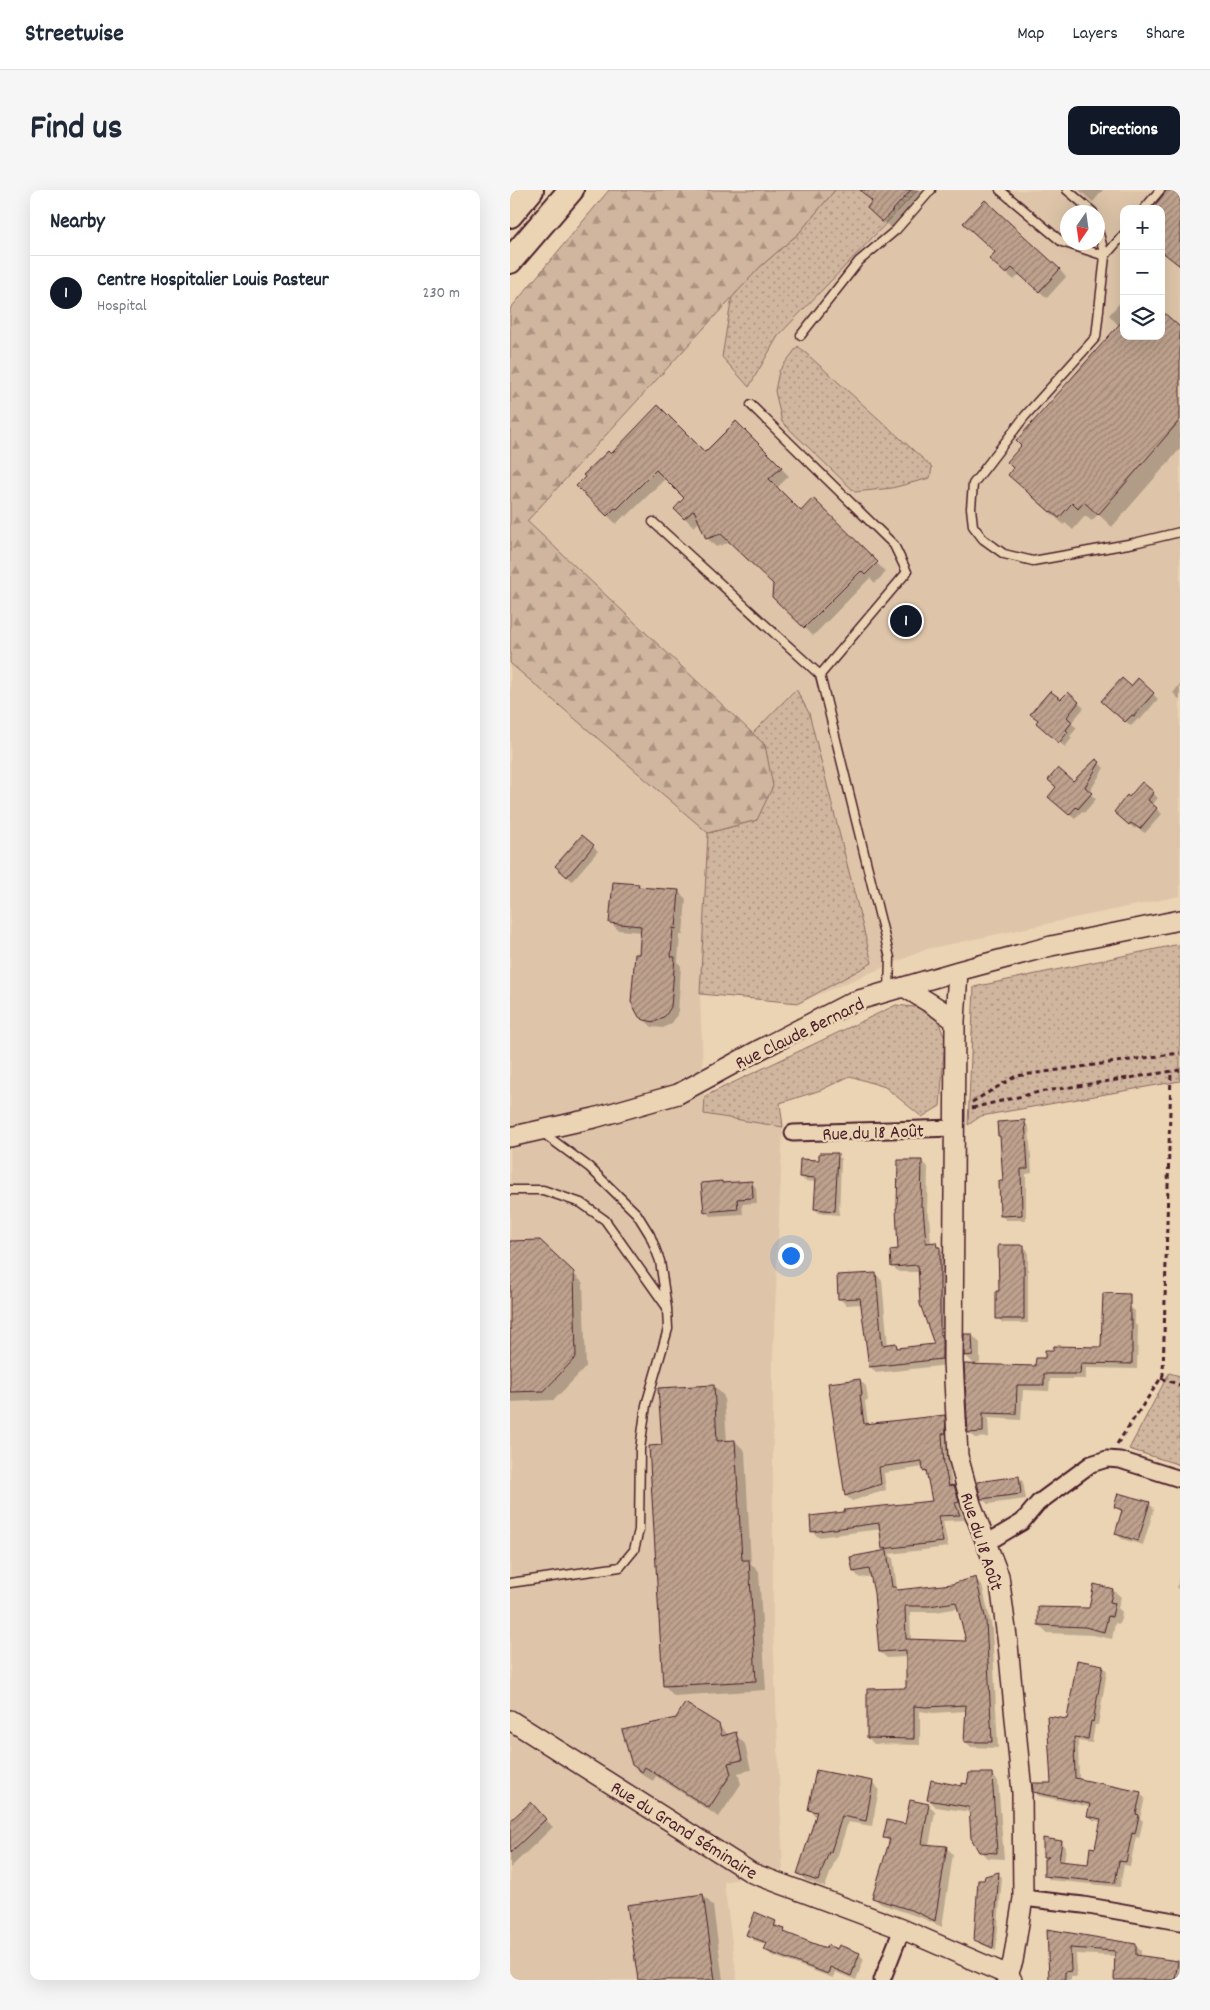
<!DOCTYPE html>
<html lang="en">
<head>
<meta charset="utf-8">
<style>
  :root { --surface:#fff; --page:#f6f6f7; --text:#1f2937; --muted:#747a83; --line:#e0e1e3; --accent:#111827 }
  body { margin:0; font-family:Dekko,sans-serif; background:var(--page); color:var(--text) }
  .controls { position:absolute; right:15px; top:15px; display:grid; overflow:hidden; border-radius:10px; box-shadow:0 5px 20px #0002 }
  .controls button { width:45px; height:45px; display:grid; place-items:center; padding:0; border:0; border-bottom:1px solid var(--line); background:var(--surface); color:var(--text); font:25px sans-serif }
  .compass { position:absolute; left:550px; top:15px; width:45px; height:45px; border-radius:50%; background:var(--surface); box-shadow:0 5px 20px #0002; rotate:193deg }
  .you { position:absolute; left:280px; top:1065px; width:18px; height:18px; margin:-12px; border:4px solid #fff; border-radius:50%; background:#1a73e8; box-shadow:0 0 0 8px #1a73e833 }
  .badge { display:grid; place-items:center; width:32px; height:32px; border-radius:50%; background:var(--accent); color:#fff; font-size:16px; font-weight:700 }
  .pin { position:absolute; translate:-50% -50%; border:2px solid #fff; box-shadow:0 1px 5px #0006 }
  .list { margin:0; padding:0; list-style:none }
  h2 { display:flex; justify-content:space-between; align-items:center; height:65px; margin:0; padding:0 20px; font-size:21px }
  h2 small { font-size:16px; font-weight:400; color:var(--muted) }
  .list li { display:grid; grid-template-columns:32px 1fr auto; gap:15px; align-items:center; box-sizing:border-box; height:75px; padding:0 20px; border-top:1px solid var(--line) }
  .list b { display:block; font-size:19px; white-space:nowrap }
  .list p { margin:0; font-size:16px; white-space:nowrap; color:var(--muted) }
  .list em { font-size:16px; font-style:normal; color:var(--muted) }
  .icon { flex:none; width:28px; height:28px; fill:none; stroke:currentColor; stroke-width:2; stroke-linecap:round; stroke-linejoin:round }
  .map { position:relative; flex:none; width:670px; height:1790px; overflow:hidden; border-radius:10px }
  header { display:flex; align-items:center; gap:30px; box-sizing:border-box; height:70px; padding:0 25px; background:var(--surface); border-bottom:1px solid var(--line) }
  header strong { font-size:24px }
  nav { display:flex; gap:28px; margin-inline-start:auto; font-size:18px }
  .intro { display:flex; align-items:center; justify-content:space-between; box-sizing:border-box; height:120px; padding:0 30px }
  h1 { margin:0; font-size:35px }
  .button { padding:12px 22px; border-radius:10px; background:var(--accent); color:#fff; font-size:18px; font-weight:700 }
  main { display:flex; gap:30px; padding:0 30px }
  aside { flex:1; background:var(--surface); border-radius:10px; box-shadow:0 5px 20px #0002 }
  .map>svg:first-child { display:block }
  .built { fill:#dec5a9; fill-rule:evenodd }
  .green { fill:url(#green-dots); stroke:#8d6a64 }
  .forest { fill:url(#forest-firs); stroke:#8d6a64 }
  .shadow { fill:#0003; fill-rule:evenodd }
  .building { fill:url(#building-hatch); stroke:#4a1f2b; fill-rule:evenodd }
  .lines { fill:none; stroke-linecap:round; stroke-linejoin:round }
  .service-casing { stroke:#4a1f2b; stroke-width:11 }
  .minor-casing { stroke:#4a1f2b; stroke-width:19 }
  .tertiary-casing { stroke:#4a1f2b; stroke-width:22 }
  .primary-casing { stroke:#4a1f2b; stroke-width:28 }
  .path { stroke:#4a1f2b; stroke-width:3; stroke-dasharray:5 4; stroke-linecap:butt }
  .service { stroke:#ebd4b4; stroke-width:8 }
  .minor { stroke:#ebd4b4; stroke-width:15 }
  .tertiary { stroke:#ebd4b4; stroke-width:19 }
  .primary { stroke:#ebd4b4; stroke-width:24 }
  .labels { text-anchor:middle; stroke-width:5; stroke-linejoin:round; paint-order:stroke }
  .street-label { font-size:19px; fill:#4a1f2b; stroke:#ebd4b4 }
</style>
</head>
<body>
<header>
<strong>Streetwise</strong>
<nav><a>Map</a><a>Layers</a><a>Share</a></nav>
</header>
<div class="intro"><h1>Find us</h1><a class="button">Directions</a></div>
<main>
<aside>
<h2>Nearby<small></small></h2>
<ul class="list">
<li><span class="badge">1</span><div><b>Centre Hospitalier Louis Pasteur</b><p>Hospital</p></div><em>230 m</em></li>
</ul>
</aside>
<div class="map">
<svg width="670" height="1790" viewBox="0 0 670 1790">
  <defs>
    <pattern id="green-dots" width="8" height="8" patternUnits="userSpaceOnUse" patternTransform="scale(1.25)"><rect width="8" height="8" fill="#d0b69e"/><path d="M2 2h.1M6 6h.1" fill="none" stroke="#ab9381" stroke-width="1.8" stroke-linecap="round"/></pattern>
    <pattern id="forest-firs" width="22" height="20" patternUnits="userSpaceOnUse" patternTransform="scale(1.25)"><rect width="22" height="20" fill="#d0b69e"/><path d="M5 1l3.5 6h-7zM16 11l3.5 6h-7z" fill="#ab9381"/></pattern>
    <pattern id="building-hatch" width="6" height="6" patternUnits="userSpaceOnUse" patternTransform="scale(1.25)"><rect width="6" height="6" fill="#bea28e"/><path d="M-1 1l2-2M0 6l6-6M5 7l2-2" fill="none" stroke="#9c8374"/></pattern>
  </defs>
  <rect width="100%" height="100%" fill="#ebd4b4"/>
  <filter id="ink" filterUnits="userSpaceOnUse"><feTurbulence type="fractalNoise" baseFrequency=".02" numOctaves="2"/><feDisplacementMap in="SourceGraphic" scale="10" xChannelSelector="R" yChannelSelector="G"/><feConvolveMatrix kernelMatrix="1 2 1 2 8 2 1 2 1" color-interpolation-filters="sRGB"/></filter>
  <g filter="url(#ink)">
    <path class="built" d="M325 0H670V706L417 759 289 813 190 804 195 924 273 937 263 1166V1437L273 1680 214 1692 227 1790H0V471L255 555 16 331 250 77 289 43ZM614 19H651V146H614ZM558 22H588V52H558Z"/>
    <path class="green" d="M325 0H408L268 146 239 197 212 167 222 106 250 77 289 43Z
      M288 156 422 277 420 288 382 298 345 302 272 232 265 201 269 181Z
      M286 499 299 523 362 773 289 813 190 804 198 643 247 630 255 555 242 544Z
      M670 754V891L471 926 458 935 464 797Z
      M386 815 414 818 428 831 435 848 430 916 412 927 375 897 340 886 311 900 270 913 273 937 194 924 195 906Z
      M659 1183 670 1186V1275L619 1259Z"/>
    <path class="forest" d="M99 0H325L289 43 250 77 17 331 255 555 263 596 247 630 198 643 0 473V119Z"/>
    <path class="shadow" d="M357 0H416L381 38 366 25 364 12Z
      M569 0H593L583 12Z
      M486 62 549 79 556 87 537 108 510 84 504 90 488 76Z
      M614 108V146H651L670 139V259L602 337 588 324 582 331 575 326 563 340 555 333 554 335 513 298 609 136 599 125Z
      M226 233 279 286 267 298 291 322 303 310 376 382 365 393 360 388 303 446 264 406V393L221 352 206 357 197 348 190 331 184 337 174 327 176 308 156 288 116 327 115 325 106 334 68 296 101 265 195 264Z
      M670 494V510L663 503Z
      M621 498 643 504 648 509 630 530 628 529 621 536 598 516Z
      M558 504 574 518 561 533 567 538 560 546 562 548 555 557 532 538Z
      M589 573 594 578 579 603 586 609 574 623 572 621 565 629 544 612 563 593Z
      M643 603 648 608 642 615 652 624 635 643 626 637 625 639 610 627 619 609Z
      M83 656 88 661 62 691 52 681Z
      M128 695 131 698 168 701 176 709 173 745H170L168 772 171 776 168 824 162 833 153 838 142 837 126 822 122 812 132 742 108 740 101 733Z
      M514 932 519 937 522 983 516 984V1030H496L491 1025 495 992 491 948 489 945Z
      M327 965 331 969 329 1025 309 1023 305 1019 307 992 295 991 291 987 310 971Z
      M411 971 418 977 417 1022 419 1025 421 1054H426L436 1065 438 1175 366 1183 360 1176 352 1114 336 1115 330 1109 366 1084 372 1091 378 1156 386 1155 390 1159 426 1155 409 1082H389L382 1076 389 1061Z
      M241 992 246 998 247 1013 232 1014 233 1024 200 1026 195 1021 213 994Z
      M0 1052 63 1083 73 1093 76 1177 44 1210 0 1212Z
      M513 1056 518 1061V1133H493L488 1128 490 1103Z
      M619 1116 625 1121V1134L628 1137 627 1179 576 1178V1189H540L539 1201 513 1200 511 1230 478 1228 479 1247 465 1248 459 1242 456 1175 527 1177 536 1169 593 1159Z
      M456 1145H462L470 1153V1173L464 1174 456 1166Z
      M350 1191 356 1196 358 1210 355 1211 358 1234 434 1226 440 1232 441 1249H437L440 1282 443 1297 450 1302 454 1318H450L455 1330 433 1331 438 1357 379 1364 383 1368 387 1399 389 1401 442 1395 465 1389 472 1395 482 1438 488 1558 461 1557 455 1551 457 1521 423 1523 410 1521V1555L364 1554 358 1548 397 1499V1467L377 1468 370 1462 365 1403 362 1386 350 1388 344 1382 377 1362 373 1358 371 1339 308 1347 302 1341 423 1312 418 1285 414 1277 374 1283 376 1300 342 1311 336 1306ZM449 1418 457 1452 401 1451 400 1422H426Z
      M204 1196 214 1206 217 1251H225L235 1261 241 1374 249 1381 256 1500 164 1506 154 1495 153 1256Z
      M508 1287 513 1292 516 1309 478 1314 472 1309Z
      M639 1313 644 1319 633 1355 612 1349 607 1344 613 1322 605 1317Z
      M670 1384V1400L667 1398Z
      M585 1396 603 1400 611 1407 608 1418 612 1422 610 1434 605 1433 602 1449 583 1445 537 1443 529 1435 580 1419Z
      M593 1476 597 1481 588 1535H585L582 1553 568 1551 569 1590 630 1604 635 1608 630 1628 633 1631 629 1648 626 1647 620 1676 614 1675 610 1697 540 1690 535 1685 538 1669 535 1666 552 1653 556 1657 554 1673 579 1676 586 1659 592 1632 583 1630 579 1625 580 1617 529 1606 524 1601 543 1594 558 1531Z
      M209 1535 211 1538H209L212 1552H214L211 1538 219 1545 225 1544 235 1554 241 1580 228 1583 231 1594 209 1627 146 1586 143 1591 133 1585 123 1575Z
      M481 1584 488 1591 494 1669 477 1668 470 1661 461 1622 426 1617 419 1610 458 1596Z
      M362 1592 369 1599 362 1636 338 1632 327 1668H326L315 1697 295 1690 289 1684 306 1627 300 1620Z
      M20 1613 43 1637 0 1678V1633Z
      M418 1615 425 1622 419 1656 437 1658 443 1664 432 1737 412 1728 371 1714 364 1708 380 1653 374 1647 396 1636Z
      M488 1684 492 1687 486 1761 469 1753 466 1749 475 1691Z
      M193 1705 203 1716 213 1790H129Z
      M265 1732 269 1739 279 1745 316 1759 349 1764 354 1769 346 1790 325 1782 323 1788 261 1765 256 1760 258 1755 243 1750 238 1744Z
      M538 1741 625 1755 631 1761V1768L670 1773V1790H605L606 1766 566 1764 567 1787H561V1790H540Z"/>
    <path class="building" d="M350 0H401L372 32 357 18 362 11Z
      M657 0H670V76L651 61V19H642Z
      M475 10 550 79 529 102 502 78 496 84 479 69 485 62 453 33Z
      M651 120 670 137V230L588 325 574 312 568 319 562 313 549 328 541 321 540 322 498 285 503 278 497 272 511 256 506 251 614 129V146H651Z
      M148 215 195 262 226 231 272 277 259 289 291 321 303 308 368 372 355 385 351 381 294 438 262 407 263 394 211 344 196 349 184 320 174 329 164 319 174 308 146 280 107 319 105 318 97 326 66 296 75 287 73 285 98 261 101 264Z
      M612 488 621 496 628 488 644 503 624 526 622 525 615 532 591 511Z
      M540 501 551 509 558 502 569 512 557 527 562 532 556 540 558 542 549 553 526 533 528 530 520 524Z
      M586 569 590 572 575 597 582 603 568 619 566 617 559 625 538 607 546 597 538 590 548 578 563 591Z
      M632 592 644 602 638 610 647 618 630 639 621 633 619 635 604 622 617 605 619 607Z
      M72 645 84 655 57 687 45 676Z
      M103 692 129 694 128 697 169 700 166 739 163 738 161 767H165L161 817 155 826 145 832 134 830 129 827 121 812 125 764H129L131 736 99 733Z
      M515 930 518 979H511L512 1025 490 1026 489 991H493L490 946H488L487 932Z
      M309 963H328L325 1021 304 1019 306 988 289 987 290 969 309 970Z
      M388 970H412L411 1017H413L416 1053 426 1052 427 1057H430V1145H432V1169L359 1177 350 1108 328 1109 327 1085 366 1083 372 1155 386 1153 387 1158 424 1154 410 1114 408 1075 381 1077 380 1060 388 1059 386 1018H387Z
      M212 991V993L242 991 243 1008 227 1009 228 1019 194 1022 191 993Z
      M30 1050 64 1082 66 1167 34 1201 0 1202V1051Z
      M488 1055H514V1129H486V1101H489Z
      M593 1103 620 1104V1130H622V1174L571 1173 570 1184H534V1195H507L506 1224 473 1223V1242L458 1243 454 1174 525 1176 526 1168H535V1160H543L544 1156 591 1157Z
      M454 1144H462L463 1165 454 1166Z
      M350 1189 352 1205H350L354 1234 435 1225 436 1243 432 1244 434 1275 439 1296 444 1295 449 1312 445 1313 450 1325 428 1326 433 1352 372 1359 369 1333 301 1342 300 1326 334 1322V1320L422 1311 416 1280 413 1281 412 1271 369 1277 371 1294 335 1306 318 1193Z
      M204 1195 207 1251 225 1250 232 1370H239L246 1491 153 1496 139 1256 152 1255 148 1198Z
      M509 1286 511 1304 471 1309 467 1292Z
      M608 1303 640 1312 628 1351 605 1344 612 1320 604 1317Z
      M377 1360 382 1397H386L387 1400 442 1394 466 1387 476 1431 482 1552H454L456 1515 416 1517 404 1516V1549L357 1548V1499L396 1498V1460L369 1462 364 1403 359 1379 343 1382 340 1367ZM446 1412 456 1451 396 1449 395 1416H419Z
      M584 1394 603 1399 600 1412 605 1413 602 1427 598 1426 594 1442 575 1437 528 1435V1417L579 1418Z
      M567 1470 593 1475 583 1532 581 1531 578 1549 564 1547 565 1588 631 1602 626 1624 629 1625 625 1644 622 1643 616 1672 609 1671 605 1693 534 1686V1669L539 1667H533V1648L552 1651 549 1671 578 1674 580 1657 585 1658 591 1629 577 1626 580 1614 523 1602 522 1593H541L537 1526 557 1529Z
      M175 1513 209 1534 212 1546 226 1542 232 1570 218 1573 221 1584 199 1618 135 1577 132 1582 122 1575 112 1540 166 1528Z
      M306 1580 363 1591 356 1631 332 1626 321 1662H319L308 1691 287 1684 307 1622 298 1620Z
      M459 1583H482L487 1663 469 1662 461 1648 459 1617 417 1610 421 1590 452 1596V1593L457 1594Z
      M400 1610 419 1614 412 1654 437 1656 425 1731 404 1721 362 1708 380 1649 373 1648 377 1630 395 1634Z
      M21 1612 36 1629 0 1663V1631Z
      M489 1682 485 1732 483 1758 464 1750 468 1690H474L475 1686Z
      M193 1704 205 1790H128L117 1715Z
      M245 1722 266 1731 264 1736 275 1739 274 1742 305 1754 316 1758 317 1755 327 1759 329 1755 350 1763 341 1786 320 1777 318 1784 254 1760 257 1753 236 1745Z
      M537 1739 626 1754V1765L668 1771 665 1790H604L605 1761 560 1758 561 1781 555 1782V1790H539Z"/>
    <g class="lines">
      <g class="service-casing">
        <path id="service" d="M490 0 552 52 595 66
          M557 0 583 22
          M634 19 650 0
          M588 40 595 66
          M614 44 595 66 586 147 515 226 463 294 461 318 463 336 473 349 494 364 523 371 624 353 670 342
          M291 145 349 71 386 40 421 0
          M241 215 384 355 397 382 310 485
          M143 332 310 485 380 768 379 800
          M0 1000H33L71 1013 95 1030 156 1116
          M0 1393 110 1377 124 1360 129 1340 130 1259 136 1215 158 1139 157 1118 150 1071 140 1045 127 1024 79 977 33 943"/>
      </g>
      <g class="minor-casing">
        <path id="minor" d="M283 943 444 938
          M475 1354 512 1332 528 1313 581 1274 597 1269 610 1270 670 1289
          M513 1708 573 1715 670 1732
          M372 1790 392 1739"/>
      </g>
      <g class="tertiary-casing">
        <path id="tertiary" d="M448 781 445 831 443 1171 448 1266 461 1314 489 1386 498 1455 512 1602 513 1708 503 1771 498 1785 502 1790
          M394 797 428 818 445 831
          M0 947 84 928 168 904 249 860 342 812 448 781 541 756 670 730
          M0 1530 242 1683 392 1739 498 1785"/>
      </g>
      <g class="primary-casing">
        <path id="primary" d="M0 25 21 0
          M0 71 61 0"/>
      </g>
      <path class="path" d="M462 912 506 886 670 863
        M462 918 529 902 670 880
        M651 1188 670 1195
        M607 1254 653 1185 661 882"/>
      <use href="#service" class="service"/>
      <use href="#minor" class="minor"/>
      <use href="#tertiary" class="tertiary"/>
      <use href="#primary" class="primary"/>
    </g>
  </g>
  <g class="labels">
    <g class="street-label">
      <text transform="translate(289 842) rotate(-26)" y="7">Rue Claude Bernard</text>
      <text transform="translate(363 941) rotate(-2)" y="7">Rue du 18 Août</text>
      <text transform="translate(473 1351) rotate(72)" y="7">Rue du 18 Août</text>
      <text transform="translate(175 1639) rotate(32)" y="7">Rue du Grand Séminaire</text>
    </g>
  </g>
</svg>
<div class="controls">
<button>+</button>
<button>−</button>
<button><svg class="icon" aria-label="layers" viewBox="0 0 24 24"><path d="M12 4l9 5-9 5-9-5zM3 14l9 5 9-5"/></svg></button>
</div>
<svg class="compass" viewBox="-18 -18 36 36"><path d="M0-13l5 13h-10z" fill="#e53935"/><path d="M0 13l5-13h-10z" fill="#747a83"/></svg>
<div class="you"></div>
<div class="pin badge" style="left:396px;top:431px">1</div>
</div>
</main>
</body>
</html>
